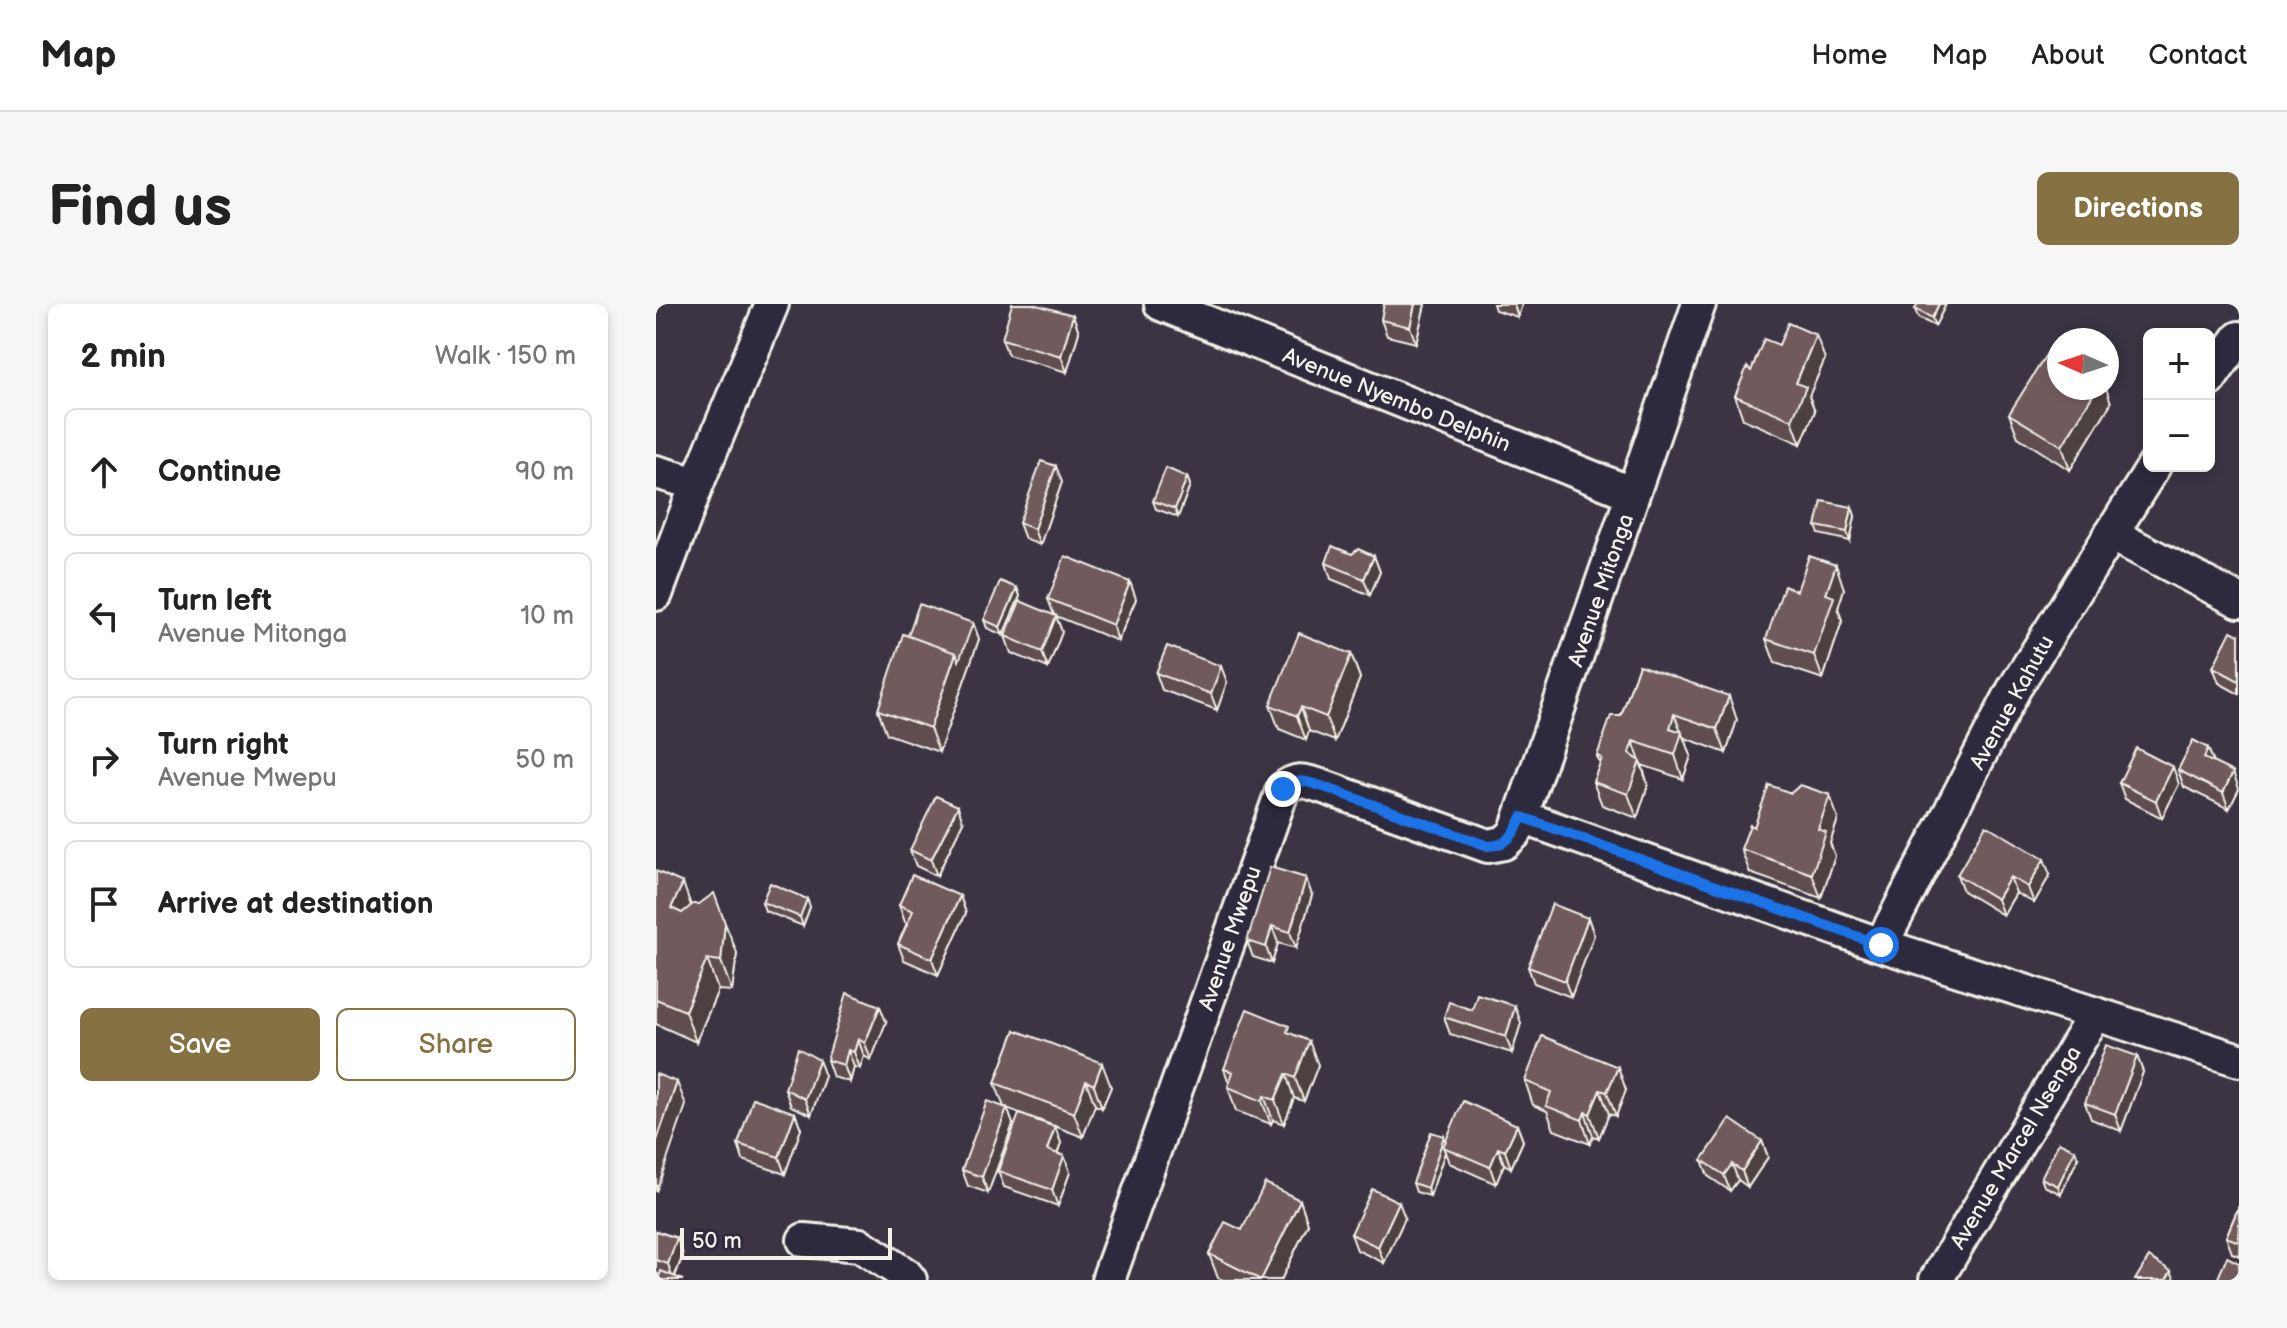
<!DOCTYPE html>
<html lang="en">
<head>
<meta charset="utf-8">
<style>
  :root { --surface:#fff; --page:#f6f6f6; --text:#222; --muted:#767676; --line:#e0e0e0; --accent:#857141 }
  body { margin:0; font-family:"Balsamiq Sans",sans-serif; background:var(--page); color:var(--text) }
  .controls { position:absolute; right:24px; top:24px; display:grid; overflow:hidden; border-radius:12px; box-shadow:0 4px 12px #0003 }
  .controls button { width:72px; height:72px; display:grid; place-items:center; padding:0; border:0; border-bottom:2px solid var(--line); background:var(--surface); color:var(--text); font:40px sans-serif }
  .compass { position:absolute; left:1391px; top:24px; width:72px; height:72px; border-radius:50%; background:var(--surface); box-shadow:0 4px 12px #0003; rotate:273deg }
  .scale { position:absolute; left:24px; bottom:20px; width:212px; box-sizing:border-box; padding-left:8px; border:4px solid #f4f1e8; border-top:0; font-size:22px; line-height:28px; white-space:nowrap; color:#f4f1e8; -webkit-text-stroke:6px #2f2a3d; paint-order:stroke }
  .stop { position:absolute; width:24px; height:24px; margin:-18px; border:6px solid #1a73e8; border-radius:50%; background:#fff }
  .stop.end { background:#1a73e8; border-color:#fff; box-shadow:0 2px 8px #0008 }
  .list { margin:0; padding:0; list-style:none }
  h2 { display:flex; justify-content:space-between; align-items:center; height:104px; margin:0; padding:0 32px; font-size:34px }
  h2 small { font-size:26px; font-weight:400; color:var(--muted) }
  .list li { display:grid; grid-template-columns:52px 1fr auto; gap:24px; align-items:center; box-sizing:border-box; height:128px; margin:0 16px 16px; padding:0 16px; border:2px solid var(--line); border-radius:12px }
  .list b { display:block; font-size:30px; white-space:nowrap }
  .list p { margin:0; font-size:26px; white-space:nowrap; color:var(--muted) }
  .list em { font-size:26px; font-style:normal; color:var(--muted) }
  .actions { display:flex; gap:16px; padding:24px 32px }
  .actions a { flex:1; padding:18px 0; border:2px solid var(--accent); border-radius:12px; text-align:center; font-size:28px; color:var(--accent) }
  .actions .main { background:var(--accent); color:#fff }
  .icon { flex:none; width:44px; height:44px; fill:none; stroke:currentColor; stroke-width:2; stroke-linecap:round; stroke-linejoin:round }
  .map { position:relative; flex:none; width:1583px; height:976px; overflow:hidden; border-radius:12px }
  header { display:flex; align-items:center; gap:48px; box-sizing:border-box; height:112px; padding:0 40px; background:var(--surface); border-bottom:2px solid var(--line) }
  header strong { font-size:38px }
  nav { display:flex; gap:44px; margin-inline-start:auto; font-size:28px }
  .intro { display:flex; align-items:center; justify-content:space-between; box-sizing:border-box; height:192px; padding:0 48px }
  h1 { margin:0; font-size:56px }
  .button { padding:20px 36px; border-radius:12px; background:var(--accent); color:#fff; font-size:28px; font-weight:700 }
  main { display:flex; gap:48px; padding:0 48px }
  aside { flex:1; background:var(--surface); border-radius:12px; box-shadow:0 4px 12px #0003 }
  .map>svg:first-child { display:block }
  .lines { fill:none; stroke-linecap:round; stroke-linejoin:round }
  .street-casing { stroke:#f4f1e8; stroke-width:38 }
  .street { stroke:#2f2a3d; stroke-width:32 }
  .wall { fill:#5f4d4f; stroke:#f4f1e8; stroke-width:2 }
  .shaded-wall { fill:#4e3f40; stroke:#f4f1e8; stroke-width:2 }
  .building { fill:#6f5a5c; stroke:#f4f1e8; stroke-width:2 }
  .route { stroke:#1a73e8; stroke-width:10 }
  .labels { text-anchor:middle; stroke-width:6; stroke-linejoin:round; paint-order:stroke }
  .street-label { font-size:22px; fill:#f4f1e8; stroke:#2f2a3d }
</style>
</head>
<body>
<header>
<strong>Map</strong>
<nav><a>Home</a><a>Map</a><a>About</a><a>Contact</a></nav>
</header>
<div class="intro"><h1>Find us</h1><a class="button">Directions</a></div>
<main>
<aside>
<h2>2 min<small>Walk · 150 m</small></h2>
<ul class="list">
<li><svg class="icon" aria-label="ahead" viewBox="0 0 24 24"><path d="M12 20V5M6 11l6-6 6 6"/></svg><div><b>Continue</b></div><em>90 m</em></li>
<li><svg class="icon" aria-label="left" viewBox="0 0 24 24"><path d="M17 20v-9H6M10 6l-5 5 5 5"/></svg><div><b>Turn left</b><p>Avenue Mitonga</p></div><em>10 m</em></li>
<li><svg class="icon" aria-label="right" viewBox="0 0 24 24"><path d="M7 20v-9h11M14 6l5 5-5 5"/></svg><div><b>Turn right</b><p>Avenue Mwepu</p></div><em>50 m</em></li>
<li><svg class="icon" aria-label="arrive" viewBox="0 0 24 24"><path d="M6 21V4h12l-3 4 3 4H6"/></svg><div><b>Arrive at destination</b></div></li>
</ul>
<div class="actions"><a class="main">Save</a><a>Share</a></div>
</aside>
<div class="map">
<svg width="1583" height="976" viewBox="0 0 1583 976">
  <rect width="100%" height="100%" fill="#3c3443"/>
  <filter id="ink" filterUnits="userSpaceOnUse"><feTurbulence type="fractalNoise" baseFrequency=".0125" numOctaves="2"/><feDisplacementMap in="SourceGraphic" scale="16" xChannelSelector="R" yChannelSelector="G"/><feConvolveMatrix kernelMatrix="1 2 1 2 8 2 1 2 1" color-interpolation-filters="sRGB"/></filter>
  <g filter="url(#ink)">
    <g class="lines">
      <g class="street-casing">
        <path id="street" d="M505 0 977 190
          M1553 76 1583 34
          M0 168 41 180
          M1455 230 1583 297
          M0 290 41 180 116 0
          M866 513 1225 641 1583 756
          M1225 641 1358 385 1498 162
          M148 936 204 941 250 971 254 976
          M452 976 627 485C642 473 648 477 665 482L832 542 848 539 859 529 1043 0
          M1280 976 1439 710"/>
      </g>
      <use href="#street" class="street"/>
    </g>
    <path class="wall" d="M728 0H769L760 39 731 32 725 16Z
      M837 0H866L862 13 839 6Z
      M1290 0 1279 22 1262 14 1259 5Z
      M417 11 423 28 411 68 352 51 346 35Z
      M1123 41 1169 55 1153 92 1159 107 1145 140 1087 115 1079 92 1095 67Z
      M1455 99 1414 166 1362 133 1353 110Z
      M531 173 534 181 522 213 500 205 497 197Z
      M406 178 384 241 369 235 363 219Z
      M1196 203 1199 212 1194 237 1163 230 1160 222Z
      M718 252 724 268 714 291 675 275 670 259Z
      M474 278 480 295 462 337 400 312 406 328 392 364 355 349 349 332 398 311 392 295Z
      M361 284 364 292 347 331 331 324 328 316Z
      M1188 285 1182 304 1186 317 1167 375 1119 359 1110 335 1141 287Z
      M317 319 323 335 283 448 231 430 222 406 252 332Z
      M1583 331V390L1563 379 1557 363Z
      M695 350 704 374 679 437 653 427 650 436 623 425 614 401Z
      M983 361 1081 416 1070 449 1029 434 1035 452 1027 475 986 461 992 481 981 514 946 501 937 478 944 460 941 452 965 412Z
      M500 369 571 378 561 406 506 386Z
      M1552 444 1558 459 1583 485 1573 505 1528 483 1522 466Z
      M1463 479 1523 480 1506 514 1469 495Z
      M1182 515 1174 539 1179 552 1165 594 1094 569 1085 545 1098 523Z
      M307 518 281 572 260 562 254 546Z
      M0 567 35 601 81 649 76 687 62 686 40 738 0 720Z
      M1301 571H1394L1378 599 1360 589 1347 611 1307 587Z
      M656 591 640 644 622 639 616 659 597 653 591 637Z
      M304 592 310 609 282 671 248 656 242 640 251 619 249 618 243 601Z
      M151 595 154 603 147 622 109 607 106 598Z
      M932 614 938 631 915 693 878 679 872 663Z
      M816 706 865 719 856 749 794 730 788 713Z
      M230 718 215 756 208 752 204 764 198 763 194 778 177 773 171 756Z
      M359 726 455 783 446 804 439 801 427 833 348 803 339 779Z
      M636 730 662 761 648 797 638 794 628 820 617 816 615 820 580 807 572 783 573 779 568 765Z
      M1481 752 1487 768 1465 827 1435 815 1429 799Z
      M169 772 155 811 135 802 129 785Z
      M869 777 970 786 960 812 953 810 943 834 937 832 934 840 898 826 891 807 877 801Z
      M351 804 357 820 332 889 312 882 306 866Z
      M139 809 145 825 129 870 87 856 82 840Z
      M861 821 867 837 855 864 848 860 840 880 793 859 789 848 774 892 760 888 757 879 790 836Z
      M399 823 405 839 401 849 408 852 414 868 402 902 348 883 342 867Z
      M1106 837 1112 853 1092 883 1082 876 1074 887 1052 872 1046 856Z
      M1422 854 1405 890 1388 882 1385 874Z
      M644 896 652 920 625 976H567L562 974 553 950 586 926Z
      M1583 902V952L1576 949 1570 933Z
      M749 914 728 959 701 946 695 930Z
      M0 927 21 934 27 951 19 973 0 970Z"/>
    <path class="shaded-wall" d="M759 0H769L760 39 754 23Z
      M858 0H866L862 13Z
      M1283 0H1290L1279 22 1276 14Z
      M417 11 423 28 411 68 405 52Z
      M1160 31 1169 55 1153 92 1159 107 1145 140 1136 116 1140 79Z
      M1441 84H1450L1455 99 1414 166 1406 142Z
      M400 162 406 178 384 241 378 225Z
      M531 173 534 181 522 213 519 205Z
      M1196 203 1199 212 1194 237 1191 228Z
      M718 252 724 268 714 291 708 275Z
      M1180 261 1188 285 1182 304 1186 317 1167 375 1158 351 1170 290Z
      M474 278 480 295 462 337 457 321Z
      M361 284 364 292 347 331 344 323Z
      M400 312 406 328 392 364 386 348Z
      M317 319 323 335 283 448 274 424 300 349Z
      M695 350 704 374 679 437 670 413Z
      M565 362 571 378 561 406 555 390Z
      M1073 392 1081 416 1070 449 1061 425Z
      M645 403 653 427 650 436 641 412Z
      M1018 410 1035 452 1027 475 1019 451 1014 424Z
      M977 437 992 481 981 514 972 490 973 449Z
      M1552 444 1558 460 1548 454Z
      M1517 463 1523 480 1506 514 1500 497Z
      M1577 468 1583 485 1573 505 1567 489Z
      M1174 491 1182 515 1174 539 1179 552 1165 594 1156 570 1162 525Z
      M302 502 307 518 281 572 275 556Z
      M1388 555 1394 571 1378 599 1372 583Z
      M1354 573 1360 589 1347 611 1341 595Z
      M650 574 656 591 640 644 634 628Z
      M27 579 38 610 27 635 15 604Z
      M304 592 310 609 282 671 276 655Z
      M151 595 154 603 147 622 144 613Z
      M932 614 938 631 915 693 909 677Z
      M69 619 81 649 76 687 65 657Z
      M616 622 622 639 616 659 610 643Z
      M51 655 62 686 40 738 29 707Z
      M224 702 230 718 215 756 209 739Z
      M859 702 865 719 856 749 850 733Z
      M202 735 208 752 204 764 198 748Z
      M653 737 662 761 648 797 639 774Z
      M192 746 198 763 194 778 188 761Z
      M1481 752 1487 768 1465 827 1459 810Z
      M163 756 169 772 155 811 149 795Z
      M446 759 455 783 446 804 438 781Z
      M962 763 970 786 960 812 951 788Z
      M630 770 638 794 628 820 619 796Z
      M430 777 439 801 427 833 418 809Z
      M21 778 30 801 0 888V839Z
      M944 786 953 810 943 834 934 810Z
      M608 792 617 816 615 820 606 797Z
      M351 804 357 820 332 889 326 873Z
      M929 808 937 832 934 840 926 816Z
      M139 809 145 825 129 870 123 853Z
      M861 821 867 837 855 864 849 847Z
      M399 823 405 839 397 862 391 846Z
      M788 832 791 841 787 843 789 848 774 892 771 884Z
      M1106 837 1112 853 1092 883 1086 867Z
      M842 844 848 860 840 880 834 863Z
      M1419 846 1422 854 1405 890 1402 882Z
      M408 852 414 868 402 902 396 886Z
      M1076 860 1082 876 1074 887 1068 871Z
      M644 896 652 920 625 976H605Z
      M743 898 749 914 728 959 722 943Z
      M21 934 27 951 17 976 12 960Z
      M1515 967 1519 976H1510Z"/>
    <path class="building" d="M356 0H377L417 11 405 52 346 35Z
      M728 0H759L754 23 725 16Z
      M1262 0H1283L1276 14 1259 5Z
      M1132 19 1160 31 1140 79 1150 83 1136 116 1079 92 1091 63 1095 67 1108 35 1123 41Z
      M1395 43 1403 48V84H1441L1406 142 1353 110Z
      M385 157 400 162 378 225 363 219Z
      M510 164 531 173 519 205 497 197Z
      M1166 197 1196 203 1191 228 1160 222Z
      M676 242 696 250 702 245 718 252 708 275 670 259Z
      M409 252 474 278 457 321 392 295Z
      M1153 252 1180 261 1170 290 1178 293 1158 351 1110 335 1128 282 1141 287Z
      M344 277 361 284 344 323 328 316Z
      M364 297 400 312 386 348 349 332Z
      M263 300 317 319 303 357 300 349 252 332Z
      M1575 327 1583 331V377L1557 363Z
      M643 329 695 350 670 413 645 403 641 412 614 401Z
      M247 330 300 349 274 424 222 406Z
      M511 342 565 362 555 390 500 369Z
      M983 361 1073 392 1061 425 1018 410 1014 424 1026 428 1019 451 977 437 973 449 984 457 972 490 937 478 946 454 941 452 955 412H965Z
      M1537 436 1552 444 1548 454 1577 468 1567 489 1522 466Z
      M1480 444 1517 463 1500 497 1463 479Z
      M1113 481 1135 489 1144 481 1174 491 1162 525 1170 528 1156 570 1085 545 1094 521 1098 523Z
      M280 492 302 502 275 556 254 546Z
      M1330 521 1388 555 1372 583 1354 573 1341 595 1301 571Z
      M614 563 650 574 634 628 616 622 610 643 591 637Z
      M0 567 27 579 15 604 26 609 37 600H43L58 589 69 619 65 657 51 655 29 707 0 695Z
      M256 571 304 592 276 655 242 640 257 607 243 601Z
      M114 579 151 595 144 613 106 598Z
      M896 600 932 614 909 677 872 663Z
      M191 689 224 702 209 739 202 735 198 748 192 746 188 761 171 756Z
      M821 690 859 702 850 733 788 713 793 698 816 706Z
      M591 705 633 722 631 728 653 737 639 774 630 770 619 796 608 792 606 797 572 783 577 768 568 765Z
      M359 726 446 759 438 781 430 777 418 809 339 779Z
      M886 732 962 763 951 788 944 786 934 810 929 808 926 816 890 802 895 788 869 777Z
      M1450 741 1481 752 1459 810 1429 799Z
      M142 744 163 756 149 795 129 785Z
      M0 770 21 778 0 839Z
      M97 794 139 809 123 853 82 840Z
      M331 797 351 804 326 873 306 866Z
      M807 797 861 821 849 847 842 844 834 863 787 843Z
      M363 810 399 823 391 846 408 852 396 886 342 867Z
      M1074 815 1106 837 1086 867 1076 860 1068 871 1046 856Z
      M775 828 788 832 771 884 757 879Z
      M1403 838 1419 846 1402 882 1385 874Z
      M609 879 644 896 605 976 553 950 569 918 586 926Z
      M716 885 743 898 722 943 695 930Z
      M1583 902V938L1570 933Z
      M0 927 21 934 12 960 0 956Z
      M1493 953 1515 967 1510 976H1479Z
      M1571 953 1583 959V976H1561Z
      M5 967 27 976H2Z"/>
  </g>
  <g class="lines" filter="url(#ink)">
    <path class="route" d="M627 485C642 473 648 477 665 482L832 542C852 542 858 530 866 513L1225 641"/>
  </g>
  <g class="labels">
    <g class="street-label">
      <text transform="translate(741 95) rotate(22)" y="8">Avenue Nyembo Delphin</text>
      <text transform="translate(944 286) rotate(-71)" y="8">Avenue Mitonga</text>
      <text transform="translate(1355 398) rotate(-61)" y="8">Avenue Kahutu</text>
      <text transform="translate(573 634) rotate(-71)" y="8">Avenue Mwepu</text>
      <text transform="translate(1359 843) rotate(-59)" y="8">Avenue Marcel Nsenga</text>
    </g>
  </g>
</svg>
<div class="controls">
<button>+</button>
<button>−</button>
</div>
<svg class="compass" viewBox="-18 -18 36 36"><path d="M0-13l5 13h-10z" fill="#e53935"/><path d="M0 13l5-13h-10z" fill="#767676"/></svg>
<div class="scale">50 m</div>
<div class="stop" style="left:1225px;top:641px"></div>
<div class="stop end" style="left:627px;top:485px"></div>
</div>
</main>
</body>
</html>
